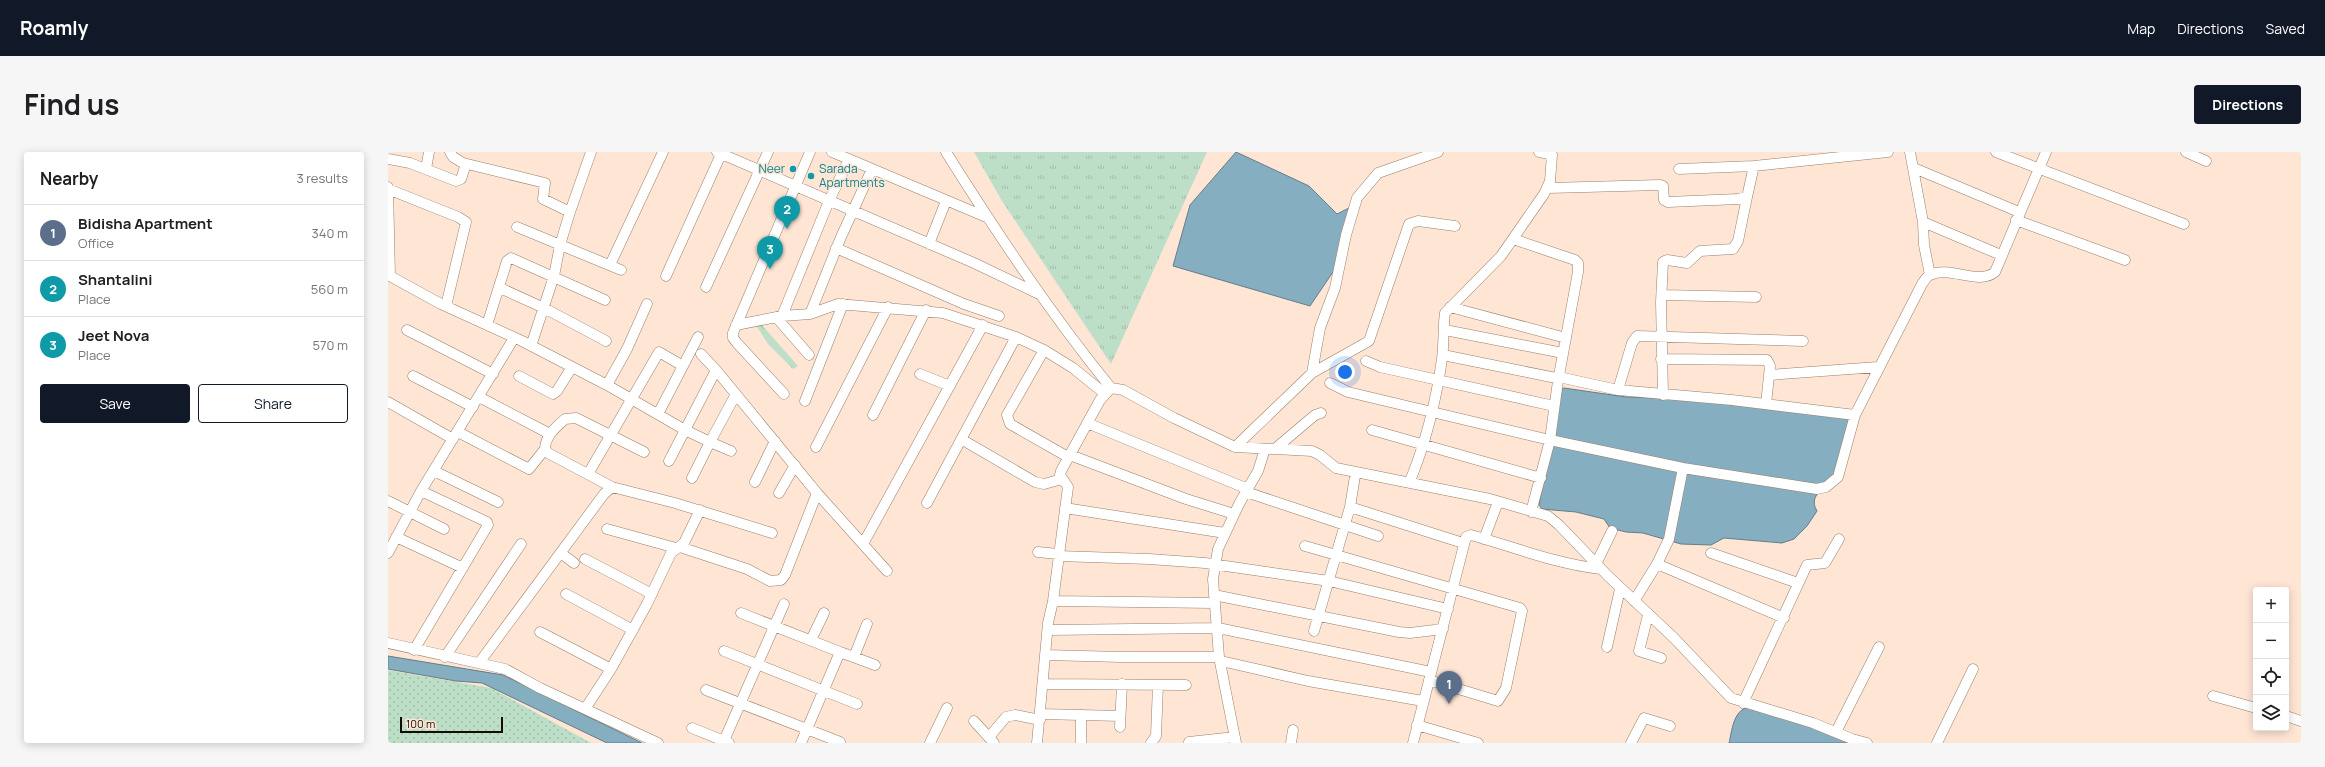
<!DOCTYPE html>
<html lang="en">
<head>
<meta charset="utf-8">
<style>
  :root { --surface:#fff; --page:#f6f6f6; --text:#202124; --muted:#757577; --line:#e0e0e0; --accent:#111827 }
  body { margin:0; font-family:Manrope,sans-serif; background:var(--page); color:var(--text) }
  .controls { position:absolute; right:12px; bottom:12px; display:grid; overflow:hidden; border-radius:4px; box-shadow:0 2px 10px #0003 }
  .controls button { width:36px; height:36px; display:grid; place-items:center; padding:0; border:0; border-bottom:1px solid var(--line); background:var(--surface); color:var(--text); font:20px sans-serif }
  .scale { position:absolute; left:12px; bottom:10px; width:103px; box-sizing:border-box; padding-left:4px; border:2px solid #160c05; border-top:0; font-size:11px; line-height:14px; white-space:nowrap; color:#160c05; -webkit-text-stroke:3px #ffe5d4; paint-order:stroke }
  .you { position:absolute; left:957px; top:220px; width:14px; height:14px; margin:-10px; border:3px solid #fff; border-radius:50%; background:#1a73e8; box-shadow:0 0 0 6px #1a73e833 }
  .badge { display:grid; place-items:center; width:26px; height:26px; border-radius:50%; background:var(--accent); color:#fff; font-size:13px; font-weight:700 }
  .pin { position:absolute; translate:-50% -33px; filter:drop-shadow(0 1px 2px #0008) }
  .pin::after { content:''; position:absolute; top:21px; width:14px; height:12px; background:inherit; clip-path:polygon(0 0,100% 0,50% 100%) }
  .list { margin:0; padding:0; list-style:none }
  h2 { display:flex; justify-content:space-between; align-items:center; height:52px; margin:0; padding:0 16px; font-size:17px }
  h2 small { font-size:13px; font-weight:400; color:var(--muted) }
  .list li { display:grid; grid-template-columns:26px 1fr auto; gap:12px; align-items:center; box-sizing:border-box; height:56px; padding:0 16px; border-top:1px solid var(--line) }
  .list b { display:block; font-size:15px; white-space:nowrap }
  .list p { margin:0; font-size:13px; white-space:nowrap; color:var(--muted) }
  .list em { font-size:13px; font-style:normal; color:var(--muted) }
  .actions { display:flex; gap:8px; padding:12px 16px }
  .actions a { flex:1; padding:9px 0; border:1px solid var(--accent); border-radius:4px; text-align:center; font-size:14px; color:var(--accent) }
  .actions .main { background:var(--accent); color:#fff }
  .icon { flex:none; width:22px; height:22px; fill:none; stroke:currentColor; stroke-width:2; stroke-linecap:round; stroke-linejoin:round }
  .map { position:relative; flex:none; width:1913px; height:591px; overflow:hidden; border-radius:4px }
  header { display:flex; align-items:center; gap:24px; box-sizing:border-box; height:56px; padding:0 20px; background:var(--accent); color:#fff }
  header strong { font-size:19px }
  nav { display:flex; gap:22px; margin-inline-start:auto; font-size:14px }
  .intro { display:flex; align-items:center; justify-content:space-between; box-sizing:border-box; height:96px; padding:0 24px }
  h1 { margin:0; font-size:28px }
  .button { padding:10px 18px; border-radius:4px; background:var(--accent); color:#fff; font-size:14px; font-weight:700 }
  main { display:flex; gap:24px; padding:0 24px }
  aside { flex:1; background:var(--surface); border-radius:4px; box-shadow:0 2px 10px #0003 }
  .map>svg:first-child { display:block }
  .grass { fill:url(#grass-dots) }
  .park { fill:url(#park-tufts) }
  .water { fill:#86aec1; stroke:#647d89 }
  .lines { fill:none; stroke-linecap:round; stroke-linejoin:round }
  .minor-casing { stroke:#9a7e6a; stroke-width:11 }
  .minor { stroke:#fff; stroke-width:10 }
  .culture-dot { fill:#0f9aa8; stroke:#ffe5d4; stroke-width:1.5 }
  .labels { text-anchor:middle; stroke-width:3; stroke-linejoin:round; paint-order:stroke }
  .culture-label { font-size:12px; fill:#0d838f; stroke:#ffe5d4; text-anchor:end }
</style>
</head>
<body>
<header>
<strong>Roamly</strong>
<nav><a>Map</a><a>Directions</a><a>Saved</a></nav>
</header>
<div class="intro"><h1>Find us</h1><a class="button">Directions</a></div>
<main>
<aside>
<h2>Nearby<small>3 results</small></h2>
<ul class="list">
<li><span class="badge" style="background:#5c6f8a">1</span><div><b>Bidisha Apartment</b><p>Office</p></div><em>340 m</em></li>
<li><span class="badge" style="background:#0f9aa8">2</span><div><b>Shantalini</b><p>Place</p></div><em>560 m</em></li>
<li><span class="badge" style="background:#0f9aa8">3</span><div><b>Jeet Nova</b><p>Place</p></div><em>570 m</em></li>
</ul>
<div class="actions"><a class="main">Save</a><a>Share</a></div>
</aside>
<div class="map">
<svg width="1913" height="591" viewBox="0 0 1913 591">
  <defs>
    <pattern id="grass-dots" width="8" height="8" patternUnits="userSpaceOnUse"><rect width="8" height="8" fill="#bddfc7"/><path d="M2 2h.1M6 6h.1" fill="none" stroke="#a2bea9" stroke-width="1.8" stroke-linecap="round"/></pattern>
    <pattern id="park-tufts" width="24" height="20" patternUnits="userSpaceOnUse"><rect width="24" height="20" fill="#bddfc7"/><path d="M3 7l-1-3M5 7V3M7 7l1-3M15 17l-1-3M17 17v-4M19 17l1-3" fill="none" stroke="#a2bea9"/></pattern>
  </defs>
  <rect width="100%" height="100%" fill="#ffe5d4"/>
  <path class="grass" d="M0 518 103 536 203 591H0Z"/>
  <path class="park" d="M586 0H819L723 212 614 49Z
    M372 171 410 214 405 217 380 192 368 173Z"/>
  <path class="water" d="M848 0 921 34 949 62 965 54 947 117 922 154 785 114 802 53Z
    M1176 236 1238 245 1304 247 1464 266C1459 284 1456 305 1449 321 1443 334 1418 341 1429 359L1419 374 1406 387 1394 391 1336 386 1323 393 1293 392 1255 381 1238 380 1222 376 1216 367 1188 360 1154 357 1151 353 1172 238Z
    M0 504 115 523 254 591H219L94 531 68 529 0 517Z
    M1360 555 1417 571 1466 591H1341C1344 579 1345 559 1360 555Z"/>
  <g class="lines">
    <g class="minor-casing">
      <path id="minor" d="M62 0 65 5 75 11 157 31 155 47 182 60
        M329 0 586 111 651 142
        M444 0 598 65
        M558 0C609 81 662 161 723 236
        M1522 0 1535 70 1536 93 1542 123
        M1608 0 1796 72
        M1798 0 1818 9
        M0 7 22 11 68 29 73 27 78 12
        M1526 16 1631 60
        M38 17 41 0
        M1291 17 1366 14 1500 0
        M0 35 2 124
        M1160 36 1272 33 1275 34 1276 48 1280 50 1350 47 1359 45 1366 14
        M0 37 70 65 78 70 58 154
        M1628 68 1737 108
        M1535 70 1613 103
        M129 75 233 118
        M1125 87 1187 108 1190 111V120L1170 229
        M541 92 558 49
        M448 96 576 152 611 164
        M222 113 275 0
        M0 123 53 152 134 189 219 233 297 278 328 218 313 202
        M278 124 334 0
        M318 135 380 0
        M112 136 156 156 218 189
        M1274 143 1368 145
        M1062 155 1178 186
        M422 162 453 85 484 17
        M394 164 441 49 461 7
        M388 165 421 203
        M99 173 119 109 123 106 217 148
        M348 173 394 164 422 162 450 152 555 161 628 185 656 198 685 216 716 241
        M19 178 105 222
        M1057 178 1175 201
        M143 194 166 124 172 93 182 60 203 0
        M656 198 619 263 622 272 680 305
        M1055 203 1168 226 1170 229 1162 288 1143 360
        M1273 207 1379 208 1382 214 1378 252
        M978 209 992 215 1166 254
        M328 218 429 341 499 419
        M924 221 932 176 947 136 958 83 969 46 990 21 1050 0
        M532 222 562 234
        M1381 223 1490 215
        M25 224 85 255
        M131 224 165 242 169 239 184 215
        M1171 225 1230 238 1344 248 1467 263
        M942 231 960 240 1162 288 1295 316 1429 337 1438 335 1450 325 1467 263 1534 132C1536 129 1539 124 1542 123 1562 113 1590 134 1607 120L1658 0
        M219 233 239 197 259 152
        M1230 238 1244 191 1249 184 1415 189
        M396 242 349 191 345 186V181L422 0
        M1275 243 1273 150 1275 110 1279 108 1299 111 1312 99 1345 97 1350 89 1359 45
        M91 245 162 282
        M417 249 455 152
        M0 250 65 287
        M270 262 310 185
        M485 263 538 158
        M699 271 860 337
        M984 278 1153 326
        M70 280 141 317 157 297
        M573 287 647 330 656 332 674 327
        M428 295 500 155
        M847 295 924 221 981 189 1021 72 1030 69 1067 74
        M888 296 927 263 933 261
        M682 303 798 347 846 362
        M281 309 297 278 322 290 348 242
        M46 319 110 350
        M200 322 271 200 295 214
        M304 326 322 290 343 299
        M1022 329C1038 290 1048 249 1054 207 1056 193 1055 173 1057 161L1113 104 1156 42 1162 29 1164 3 1151 0
        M367 330 387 289
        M224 335 160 301 157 297C157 284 168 275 177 267L188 266 256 300
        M858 340 990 384
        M391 341 407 313
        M0 349 56 377
        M539 351 628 185
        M962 355 1075 391
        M677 356 837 381
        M219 377 288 396
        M8 385 75 416
        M1096 387 1110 350
        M475 392 595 173
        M917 394 1132 456 1134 459 1118 536 1110 549 1041 528
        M292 395 359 417 382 429 393 428 397 423 429 341
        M650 400 670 402
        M0 401 33 339 126 186
        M1323 401 1410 431
        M174 402 186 411
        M670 404 761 407 817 411 941 429 1060 457
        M197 407 264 442
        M1208 412 1224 379
        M1269 412 1396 466
        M178 442 245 478
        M826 443 1011 480 1022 481 1055 477
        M665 449 827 451
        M1246 449 1269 412 1281 387 1295 316
        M353 461 452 500 413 591
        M1260 463 1251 499 1273 506
        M660 478 830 476 1043 520
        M926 479 962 355 967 324
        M152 480 223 517
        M423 488 436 461
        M0 491 117 517 152 536 270 591
        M1219 495 1232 437
        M26 498 100 373 99 370 33 339
        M336 499 469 552
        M452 500 487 513
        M658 503 733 505H831
        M57 505 133 392
        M466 505 479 472
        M833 509 920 529 1035 549
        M91 511 216 342 224 335 287 351 384 381
        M656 532 798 533
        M318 538 452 590
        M1825 544 1868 556
        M1355 551 1419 413 1437 411 1451 387
        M197 557 223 517 259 452 283 401 296 391 312 358
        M653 562 732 564
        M693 563V591
        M1898 564 1913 569
        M586 569 606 591
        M1029 573 1090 591
        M732 575 734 532
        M304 576 341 591
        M1448 580 1491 495
        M601 585 618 565 627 563 652 568
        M801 590 847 585
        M335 591 396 452
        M542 591 559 556
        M649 591 660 471 665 449 680 335 672 323 673 319 712 248 723 236 735 238 786 266 847 295 924 299 932 303 948 316 1102 347 1160 364 1171 373 1220 424 1286 486 1343 546 1425 571 1464 587 1479 591
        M763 591 768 584 770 533
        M848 591 831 505 825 427 830 397 851 352 870 319 877 297
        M903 591 905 578
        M1025 591 1078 385 1083 383C1126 395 1168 412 1213 417
        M1243 591 1256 566 1282 574
        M1549 591 1585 517"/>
    </g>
    <use href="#minor" class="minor"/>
  </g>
  <g class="culture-dot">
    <circle cx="405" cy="17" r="4"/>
    <circle cx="423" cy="24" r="4"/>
  </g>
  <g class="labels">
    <g class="culture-label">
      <text x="397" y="21">Neer</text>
      <text x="431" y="21" text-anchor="start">Sarada<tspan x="431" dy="14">Apartments</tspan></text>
    </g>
  </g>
</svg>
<div class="controls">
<button>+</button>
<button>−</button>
<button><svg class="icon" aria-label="locate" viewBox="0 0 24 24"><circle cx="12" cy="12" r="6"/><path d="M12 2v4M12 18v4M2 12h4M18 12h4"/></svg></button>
<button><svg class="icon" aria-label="layers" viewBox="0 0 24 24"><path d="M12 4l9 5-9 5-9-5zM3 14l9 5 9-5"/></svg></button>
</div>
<div class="scale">100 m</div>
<div class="you"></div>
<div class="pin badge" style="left:1061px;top:552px;background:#5c6f8a">1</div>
<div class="pin badge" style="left:399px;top:77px;background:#0f9aa8">2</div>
<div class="pin badge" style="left:382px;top:117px;background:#0f9aa8">3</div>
</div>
</main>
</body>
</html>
